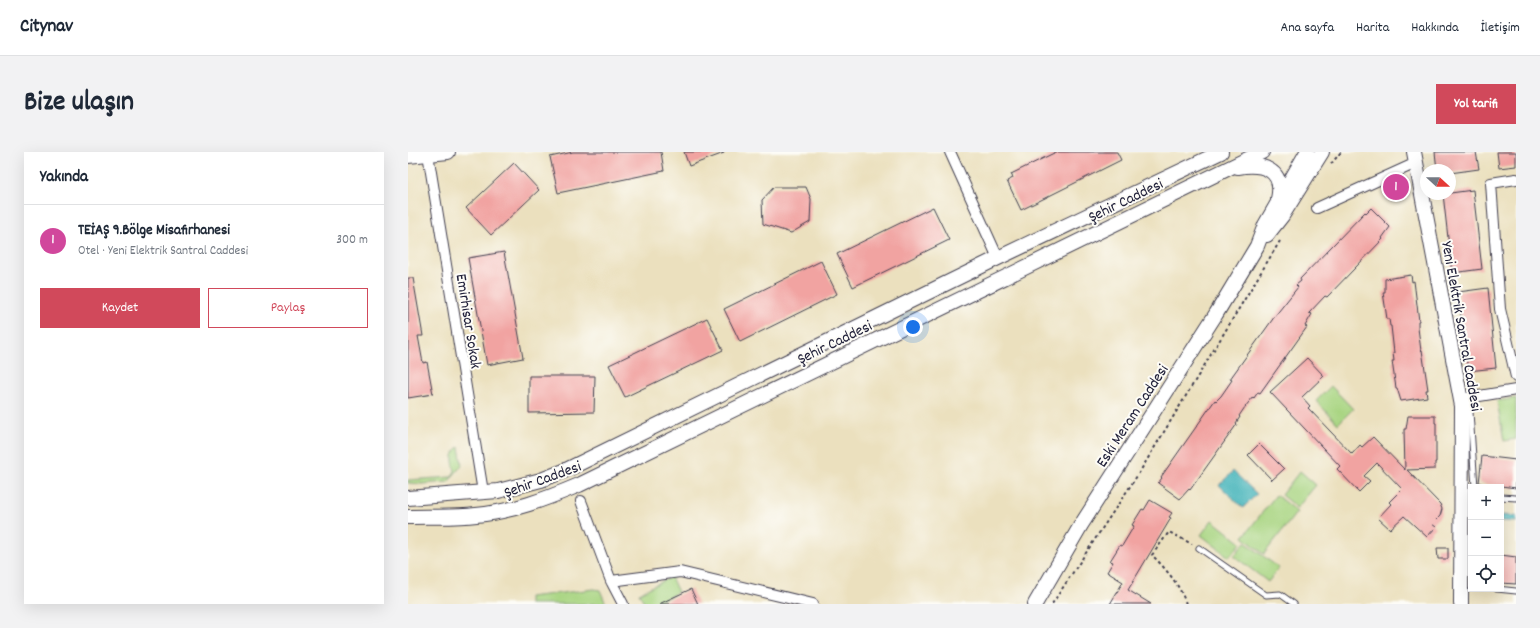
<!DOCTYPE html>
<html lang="tr">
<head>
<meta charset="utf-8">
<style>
  :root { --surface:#fff; --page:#f2f2f3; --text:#1f2937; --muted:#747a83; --line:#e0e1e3; --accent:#d1495b }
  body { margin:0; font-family:Dekko,sans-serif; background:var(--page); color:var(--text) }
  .controls { position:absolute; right:12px; bottom:12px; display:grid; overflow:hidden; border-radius:0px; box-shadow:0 4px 16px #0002 }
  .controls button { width:36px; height:36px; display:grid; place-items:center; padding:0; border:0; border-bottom:1px solid var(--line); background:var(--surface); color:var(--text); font:20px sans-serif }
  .compass { position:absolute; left:1012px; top:12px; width:36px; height:36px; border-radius:50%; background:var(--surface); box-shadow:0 4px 16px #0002; rotate:111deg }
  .you { position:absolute; left:505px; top:175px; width:14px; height:14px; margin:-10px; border:3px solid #fff; border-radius:50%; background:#1a73e8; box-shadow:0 0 0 6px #1a73e833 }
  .badge { display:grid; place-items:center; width:26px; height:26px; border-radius:50%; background:var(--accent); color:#fff; font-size:13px; font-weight:700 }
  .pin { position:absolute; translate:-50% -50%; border:2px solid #fff; box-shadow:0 1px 4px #0006 }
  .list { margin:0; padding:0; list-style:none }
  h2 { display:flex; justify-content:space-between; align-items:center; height:52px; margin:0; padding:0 16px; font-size:17px }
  h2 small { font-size:13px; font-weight:400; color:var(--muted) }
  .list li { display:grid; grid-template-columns:26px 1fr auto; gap:12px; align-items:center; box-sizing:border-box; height:72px; padding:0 16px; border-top:1px solid var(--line) }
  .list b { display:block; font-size:15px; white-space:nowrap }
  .list p { margin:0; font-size:13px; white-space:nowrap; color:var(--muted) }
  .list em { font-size:13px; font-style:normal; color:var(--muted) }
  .actions { display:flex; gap:8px; padding:12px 16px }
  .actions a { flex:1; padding:9px 0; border:1px solid var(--accent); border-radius:0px; text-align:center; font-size:14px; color:var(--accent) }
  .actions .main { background:var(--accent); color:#fff }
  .icon { flex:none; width:22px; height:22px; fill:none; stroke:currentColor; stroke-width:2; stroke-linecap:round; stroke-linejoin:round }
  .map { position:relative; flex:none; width:1108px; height:452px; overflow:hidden; border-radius:0px }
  header { display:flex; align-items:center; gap:24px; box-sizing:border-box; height:56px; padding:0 20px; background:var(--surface); border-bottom:1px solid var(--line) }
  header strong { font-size:19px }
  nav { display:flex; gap:22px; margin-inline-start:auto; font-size:14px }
  .intro { display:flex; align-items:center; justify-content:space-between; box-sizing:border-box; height:96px; padding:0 24px }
  h1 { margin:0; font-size:28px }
  .button { padding:10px 18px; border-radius:0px; background:var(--accent); color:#fff; font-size:14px; font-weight:700 }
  main { display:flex; gap:24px; padding:0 24px }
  aside { flex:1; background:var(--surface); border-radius:0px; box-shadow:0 4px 16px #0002 }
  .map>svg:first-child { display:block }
  .green { fill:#a7d480; stroke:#647b5e }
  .water { fill:#44b4ba; stroke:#336b7a }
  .building { fill:#f1a3a1 }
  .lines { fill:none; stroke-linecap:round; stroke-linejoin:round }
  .lane-casing { stroke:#403e4f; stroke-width:7 }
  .street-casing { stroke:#403e4f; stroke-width:12 }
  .secondary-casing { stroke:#403e4f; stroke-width:16 }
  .path { stroke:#403e4f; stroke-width:2; stroke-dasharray:3 3; stroke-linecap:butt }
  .lane { stroke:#fff; stroke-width:5 }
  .street { stroke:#fff; stroke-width:10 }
  .secondary { stroke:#fff; stroke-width:14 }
  .labels { text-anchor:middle; stroke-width:4; stroke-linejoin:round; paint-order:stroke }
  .street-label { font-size:16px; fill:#22223b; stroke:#fdfcf7 }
</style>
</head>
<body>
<header>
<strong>Citynav</strong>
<nav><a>Ana sayfa</a><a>Harita</a><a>Hakkında</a><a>İletişim</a></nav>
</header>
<div class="intro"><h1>Bize ulaşın</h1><a class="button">Yol tarifi</a></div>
<main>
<aside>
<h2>Yakında<small></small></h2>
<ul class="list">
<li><span class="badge" style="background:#d1479c">1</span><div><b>TEİAŞ 9.Bölge Misafirhanesi</b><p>Otel · Yeni Elektrik Santral Caddesi</p></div><em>300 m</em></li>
</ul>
<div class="actions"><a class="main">Kaydet</a><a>Paylaş</a></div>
</aside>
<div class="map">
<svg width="1108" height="452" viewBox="0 0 1108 452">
  <rect width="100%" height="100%" fill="#fdfcf7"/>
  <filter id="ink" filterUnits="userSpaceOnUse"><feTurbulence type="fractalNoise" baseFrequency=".025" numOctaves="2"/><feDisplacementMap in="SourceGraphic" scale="8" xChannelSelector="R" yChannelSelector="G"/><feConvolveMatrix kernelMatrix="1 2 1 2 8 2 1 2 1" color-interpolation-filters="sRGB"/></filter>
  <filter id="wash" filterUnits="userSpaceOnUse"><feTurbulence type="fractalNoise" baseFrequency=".012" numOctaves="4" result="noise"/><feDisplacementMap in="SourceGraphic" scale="16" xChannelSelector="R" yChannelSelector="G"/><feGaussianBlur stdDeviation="0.9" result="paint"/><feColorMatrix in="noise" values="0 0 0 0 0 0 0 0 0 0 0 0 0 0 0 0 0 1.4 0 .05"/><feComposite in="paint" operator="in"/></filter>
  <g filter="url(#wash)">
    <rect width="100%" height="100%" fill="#ebe0be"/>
    <path class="green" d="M923 234 945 257 930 272 908 249Z
      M1108 246V287L1096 289 1089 249Z
      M51 295 54 313 40 330 14 332 0 331V328L43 325 47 319C45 310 42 302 51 295Z
      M892 319 908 333 889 356 873 343Z
      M868 343 889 360 856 402 835 385Z
      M804 368 833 391 821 405 793 383Z
      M837 390 871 416 860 430 826 404Z
      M263 425 270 440 247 452H237L231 441Z
      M186 437 192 438 198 452H121V445Z"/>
    <path class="water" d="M825 319 849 342 835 356 811 333Z
      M1093 363 1108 364V370L1093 369Z"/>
    <g id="blocks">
      <path class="building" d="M165 0H253L256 19 150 41 142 5Z
        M276 0H316V1L281 14Z
        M648 0H709L713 8 613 58 599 29 605 26 603 22Z
        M1027 0H1068L1071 17 1042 21V18H1029Z
        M1089 0H1108V14L1091 16Z
        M106 11 131 38 83 83 58 56Z
        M366 35H398L403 47 402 70 383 81 355 72 354 48Z
        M1065 38 1074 117 1044 121 1035 42Z
        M525 55 541 88 445 135 429 102Z
        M963 56 982 75 974 86 975 87 919 145 917 144 901 161 904 162 897 174 899 175 857 234 852 241 850 240 846 246 845 245 837 255 831 264 832 265 828 271 829 272 782 338 781 337 772 347 750 331 754 326 753 325 807 248 808 249 813 244 824 228 822 227 867 164 890 135 888 133 893 129 892 127 957 60 958 61Z
        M96 100 115 206 79 213 60 106Z
        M413 109 429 142 332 190 316 157Z
        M1003 123 1004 130 1006 129 1011 169H1010V176L1013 199 1014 198 1020 238H1018L1019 245 993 249 989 236H988L984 209H986L985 201H986L983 174H982L981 167H979L975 140H977V127Z
        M0 126H5L15 184H10L15 211 19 210 25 242 0 246Z
        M1080 136 1088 216 1060 219 1050 140Z
        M299 166 315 198 217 245 201 213Z
        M899 206 916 224 894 245 902 254 900 256 944 302 952 293 954 295 965 285 997 318 996 277H998L1000 264H1027V271H1028V310H1027V317L999 318 1032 352 1034 357 1032 364 1024 372 1028 375 1019 385 996 364 982 377 970 366 983 352 981 350 994 337 969 311 956 324 962 329 951 340 929 317 932 314 862 240Z
        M121 224H187L186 260 121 261Z
        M851 292 876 317 864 328 840 303Z
        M1074 304 1108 308V336L1071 331Z
        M742 348 764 361 761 365 763 366 720 438 743 452H702L715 430 699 420 705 410 702 409 712 393 714 394 726 374 724 373 734 357 736 358Z
        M1029 396H1040V407H1030Z
        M1093 403 1108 405V432L1093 431Z
        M283 437 290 452H251Z"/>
    </g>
  </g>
  <g filter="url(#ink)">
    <use href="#blocks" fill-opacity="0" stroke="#403e4f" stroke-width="1"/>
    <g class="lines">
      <g class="lane-casing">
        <path id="lane" d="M1061 245 1067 335
          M1093 345 1108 346
          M791 396 858 443 872 442 886 452
          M1089 437 1108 439"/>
      </g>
      <g class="street-casing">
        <path id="street" d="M542 0 590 106
          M20 2 75 340
          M1108 27 1083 31 1092 157 1108 225
          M909 56 1008 11
          M1053 247 1108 238
          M173 349 203 429 215 452
          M203 429 272 420 405 452"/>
      </g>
      <g class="secondary-casing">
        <path id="secondary" d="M1006 0 1054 254 1053 452
          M0 4 40 0
          M830 15C854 11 877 17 870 47
          M859 83 874 64 914 0
          M0 346 90 339 133 328 156 319 590 106 813 0
          M0 365C22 364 46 366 68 363 104 360 138 347 171 333L854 0
          M627 452 673 373 808 162 849 94 857 73 899 0"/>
      </g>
      <path class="path" d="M923 12 933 0
        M644 452 731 321 872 89
        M778 452C772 433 758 417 744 403L761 380 784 392"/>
      <use href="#lane" class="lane"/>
      <use href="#street" class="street"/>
      <use href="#secondary" class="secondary"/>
    </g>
  </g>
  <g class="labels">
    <g class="street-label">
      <text transform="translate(717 47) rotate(-26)" y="6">Şehir Caddesi</text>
      <text transform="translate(62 169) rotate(81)" y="6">Emirhisar Sokak</text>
      <text transform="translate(1055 174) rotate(80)" y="6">Yeni Elektrik Santral Caddesi</text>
      <text transform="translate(426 189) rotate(-26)" y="6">Şehir Caddesi</text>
      <text transform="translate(723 263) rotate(-57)" y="6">Eski Meram Caddesi</text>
      <text transform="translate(134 326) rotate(-20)" y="6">Şehir Caddesi</text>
    </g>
  </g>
</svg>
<div class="controls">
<button>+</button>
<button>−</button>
<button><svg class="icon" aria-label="locate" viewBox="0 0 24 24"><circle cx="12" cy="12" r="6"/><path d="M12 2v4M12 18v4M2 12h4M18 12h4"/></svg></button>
</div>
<svg class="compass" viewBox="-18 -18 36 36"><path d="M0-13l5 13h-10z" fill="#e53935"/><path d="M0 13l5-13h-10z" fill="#747a83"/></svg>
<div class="you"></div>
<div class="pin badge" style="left:988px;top:35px;background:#d1479c">1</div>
</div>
</main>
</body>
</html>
